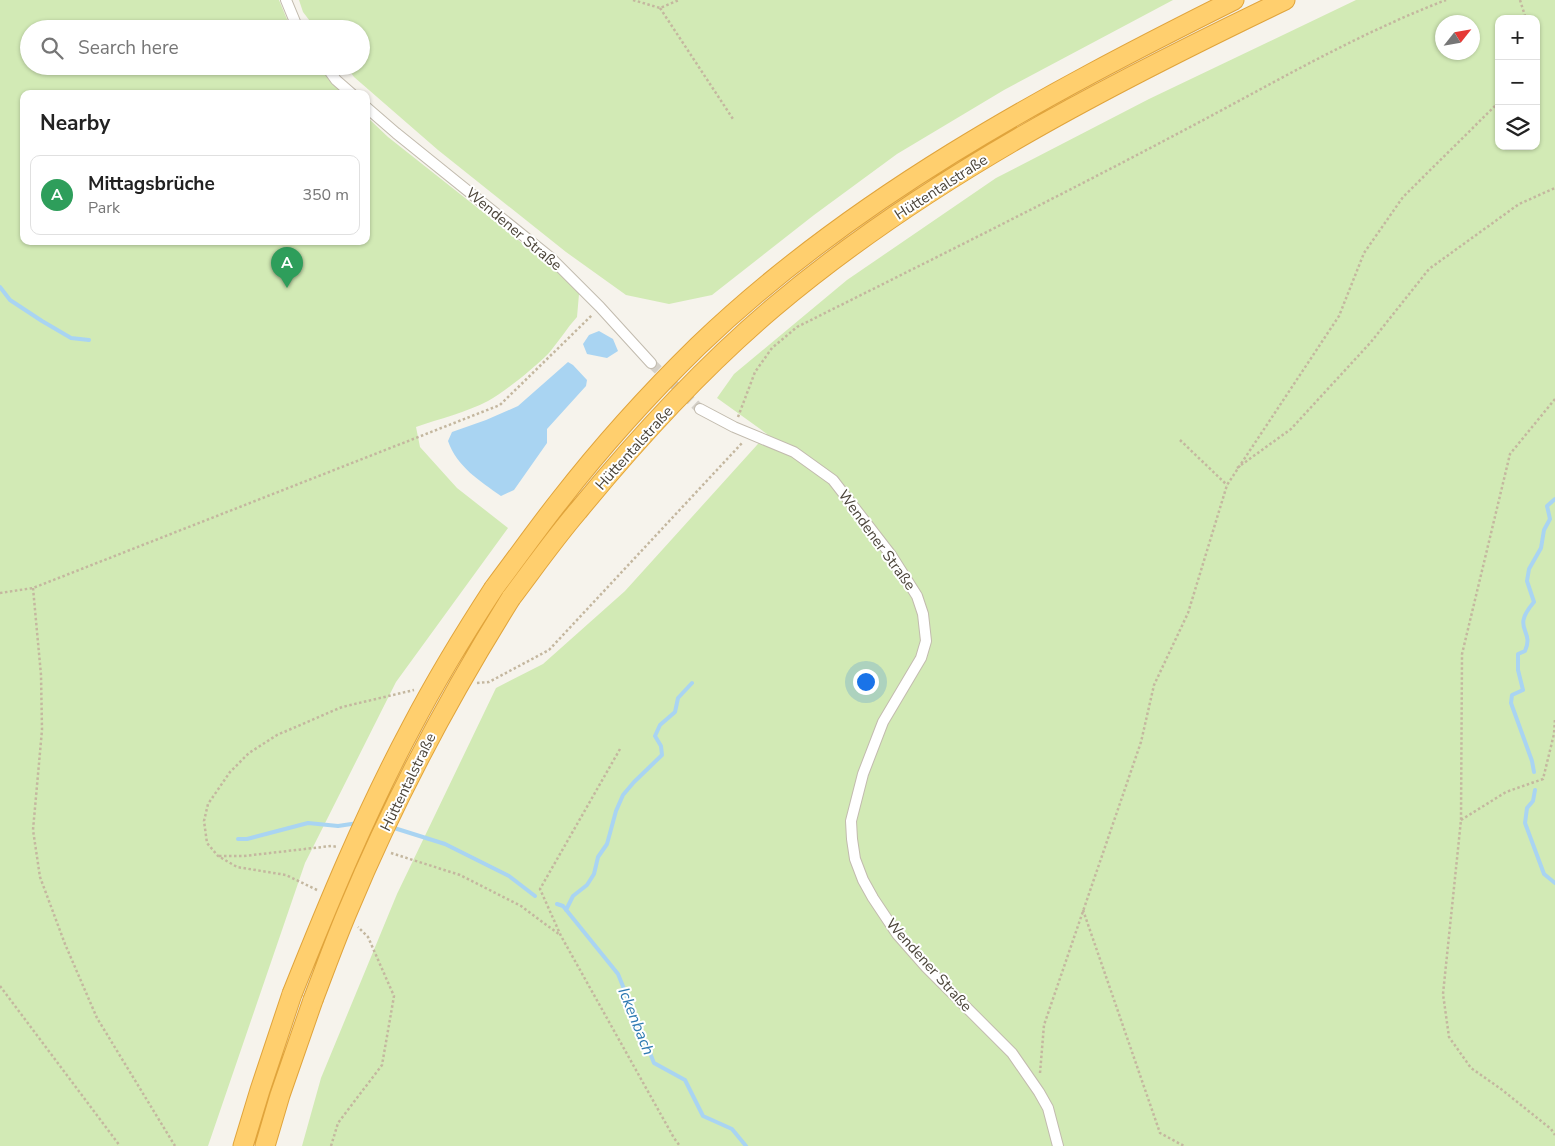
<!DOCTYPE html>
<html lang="en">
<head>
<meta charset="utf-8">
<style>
  :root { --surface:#fff; --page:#f2f2f2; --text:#222; --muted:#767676; --line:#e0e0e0; --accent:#1a73e8 }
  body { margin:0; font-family:"Nunito Sans",sans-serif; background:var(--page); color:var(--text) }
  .controls { position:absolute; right:15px; top:15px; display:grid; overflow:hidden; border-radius:10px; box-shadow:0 1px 4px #0004 }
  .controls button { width:45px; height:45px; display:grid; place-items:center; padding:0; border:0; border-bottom:1px solid var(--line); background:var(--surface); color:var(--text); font:25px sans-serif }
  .compass { position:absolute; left:1435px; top:15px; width:45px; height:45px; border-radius:50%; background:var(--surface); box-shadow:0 1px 4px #0004; rotate:59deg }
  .you { position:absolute; left:865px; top:681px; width:18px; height:18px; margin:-12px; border:4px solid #fff; border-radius:50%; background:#1a73e8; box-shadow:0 0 0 8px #1a73e833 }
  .badge { display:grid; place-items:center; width:32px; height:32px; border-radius:50%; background:var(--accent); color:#fff; font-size:16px; font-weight:700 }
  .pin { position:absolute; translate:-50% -41px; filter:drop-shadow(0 1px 2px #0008) }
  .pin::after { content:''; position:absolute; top:26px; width:18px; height:15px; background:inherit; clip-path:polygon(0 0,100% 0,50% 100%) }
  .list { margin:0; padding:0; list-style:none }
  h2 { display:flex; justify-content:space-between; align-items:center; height:65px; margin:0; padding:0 20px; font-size:21px }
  h2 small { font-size:16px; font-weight:400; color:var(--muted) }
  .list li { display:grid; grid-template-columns:32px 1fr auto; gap:15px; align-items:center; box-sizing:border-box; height:80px; margin:0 10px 10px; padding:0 10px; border:1px solid var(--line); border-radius:10px }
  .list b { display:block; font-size:19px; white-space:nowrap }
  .list p { margin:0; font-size:16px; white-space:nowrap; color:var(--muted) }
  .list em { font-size:16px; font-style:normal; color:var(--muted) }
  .icon { flex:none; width:28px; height:28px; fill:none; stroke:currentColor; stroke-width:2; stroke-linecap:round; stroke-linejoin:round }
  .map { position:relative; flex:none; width:1555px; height:1146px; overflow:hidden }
  .search { position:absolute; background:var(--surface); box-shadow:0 1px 4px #0004; left:20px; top:20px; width:350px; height:55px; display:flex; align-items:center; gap:12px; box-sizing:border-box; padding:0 18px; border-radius:28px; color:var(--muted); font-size:19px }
  .panel { position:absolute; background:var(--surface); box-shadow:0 1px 4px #0004; left:20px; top:90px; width:350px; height:155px; border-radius:10px }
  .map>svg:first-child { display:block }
  .green { fill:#d2eab5; fill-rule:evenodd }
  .water { fill:#a9d4f2 }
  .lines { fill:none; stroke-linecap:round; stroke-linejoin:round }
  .stream { stroke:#a9d4f2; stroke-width:4 }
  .street-tunnel { stroke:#d4d0c8; stroke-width:10; stroke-dasharray:10 5; stroke-linecap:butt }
  .street-casing { stroke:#c2bbae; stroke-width:12 }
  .highway-casing { stroke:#e0a43c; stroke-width:21 }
  .path { stroke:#c4b79f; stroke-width:2.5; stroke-dasharray:2.5 2.5; stroke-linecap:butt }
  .street { stroke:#fff; stroke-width:10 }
  .highway { stroke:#ffcf6e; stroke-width:19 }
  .highway-bridge-casing { stroke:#e0a43c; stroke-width:21; stroke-linecap:butt }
  .highway-bridge { stroke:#ffcf6e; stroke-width:19 }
  .labels { text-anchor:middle; stroke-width:4; stroke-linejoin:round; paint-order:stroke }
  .street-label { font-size:15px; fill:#4b4439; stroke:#fff }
  .water-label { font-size:16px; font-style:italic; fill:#2e7ab2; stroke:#fff }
</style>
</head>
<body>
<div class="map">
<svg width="1555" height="1146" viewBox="0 0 1555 1146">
  <rect width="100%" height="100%" fill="#f6f3ec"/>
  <path class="green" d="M0 0H279L291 29H29V66H320L343 94H24V241H366V116L388 137 546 262 569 282 579 294 577 317C567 328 559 341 549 353 534 368 506 391 488 401 467 412 439 419 416 427L420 447 457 488 508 528 396 682 305 863 208 1146H0Z
    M299 0H1173L1004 90 897 154 814 215 712 295 669 304 626 295 566 252 438 150 354 77 346 66H361V29H316L303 12Z
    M1356 0H1555V1146H302L321 1078 397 894 496 688 543 664 625 591 767 434 717 398 734 374 847 280 996 178 1149 99ZM1499 19H1536V146H1499ZM1442 22H1472V52H1442Z"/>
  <path class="water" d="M599 331 613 339 618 351 607 358 587 354 583 344 589 335Z
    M568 362 573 365 587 380 586 386 547 429V443L514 490 501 496C480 481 457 467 448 441L452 432 486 420 518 406Z"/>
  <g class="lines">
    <path class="stream" d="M0 287 10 300 42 321 71 338 89 340
      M1534 772 1532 761 1511 703 1512 695 1523 690 1518 670V654L1525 651C1535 629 1510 630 1534 602L1527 581 1529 569 1541 548 1544 530 1550 519 1547 506 1555 499
      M1535 790 1533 801 1527 808 1525 823 1544 874 1555 883
      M391 827 445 844 509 876 535 896
      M238 839H247L308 823 338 826 358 823
      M557 904 563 906 618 974 654 1063 685 1080 703 1116 732 1129 746 1146
      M566 910 573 896 587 885 594 874 598 857 607 844 616 811 623 795 634 782 662 755 661 746 655 736 660 725 675 712 678 698 692 683"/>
    <path class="street-tunnel" d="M651 363 700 409"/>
    <g class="street-casing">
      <path id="street" d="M286 0 298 29
        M326 66 336 80 352 94
        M366 107 396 133 551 258 600 307 651 363
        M700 409 734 427 794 452 833 480 891 555 917 596 923 614 926 641 921 658 883 722 863 774 851 821 852 839 855 859 863 880 873 898 897 934 926 967 1012 1053 1039 1092 1048 1108 1058 1146"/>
    </g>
    <g class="highway-casing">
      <path id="highway" d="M494 588C516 559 537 529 560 500 602 446 650 393 698 346 853 197 1044 95 1234 0
        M511 598C533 569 554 539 578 511 637 439 703 367 774 307 927 178 1106 86 1285 0
        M243 1146 260 1090 292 994
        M265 1146 280 1095 313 1000"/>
    </g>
    <path class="path" d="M633 0 660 8 679 0
      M1520 0 1526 19
      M660 8 733 119
      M1555 399 1510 454 1462 654 1461 820 1443 994 1449 1037 1471 1068 1501 1089 1551 1129 1555 1135
      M738 417 755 372 772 348 797 327C923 264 1050 201 1175 135 1265 88 1352 36 1446 0
      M1180 440 1227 485
      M1237 468 1291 429 1371 342 1429 269 1519 204 1555 188
      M33 588 41 675 42 730 33 830 40 877 65 944 97 1018 175 1146
      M0 593 33 588 500 405 592 315
      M477 683 489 682 549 650 743 442
      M620 749 540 889 561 936 674 1138 680 1146
      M1461 820 1506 792 1543 779 1554 734 1555 719
      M391 853 460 875 521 906 560 935
      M219 856H244L331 846 338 847
      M317 890 286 875 237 867 218 856 207 843 204 821 208 804 230 772 249 753 277 735 342 707 414 690
      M1083 910 1160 1133 1184 1146
      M0 986 120 1146
      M1040 1073 1044 1025 1141 742 1154 685 1188 613 1227 485 1339 316 1364 253 1403 197 1499 102
      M331 1146 338 1123 382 1065 394 996 368 937 358 927"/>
    <use href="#street" class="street"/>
    <use href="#highway" class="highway"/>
    <g class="highway-bridge-casing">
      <path id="highway-bridge" d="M292 994C328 904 365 814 411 728 436 680 464 634 494 588
        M313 1000C325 969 336 938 349 908 394 800 449 697 511 598"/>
    </g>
    <use href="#highway-bridge" class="highway-bridge"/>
  </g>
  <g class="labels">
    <g class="street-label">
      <text transform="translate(941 187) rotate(-33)" y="5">Hüttentalstraße</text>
      <text transform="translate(514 229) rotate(40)" y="5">Wendener Straße</text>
      <text transform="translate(634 448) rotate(-48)" y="5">Hüttentalstraße</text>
      <text transform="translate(877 540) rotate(54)" y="5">Wendener Straße</text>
      <text transform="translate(408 782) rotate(-64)" y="5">Hüttentalstraße</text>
      <text transform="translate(929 965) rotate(48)" y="5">Wendener Straße</text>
    </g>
    <g class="water-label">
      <text transform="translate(637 1021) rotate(68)" y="6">Ickenbach</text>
    </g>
  </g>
</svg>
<div class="controls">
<button>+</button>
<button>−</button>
<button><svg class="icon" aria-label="layers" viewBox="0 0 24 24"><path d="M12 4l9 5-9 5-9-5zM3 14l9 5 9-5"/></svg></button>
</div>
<svg class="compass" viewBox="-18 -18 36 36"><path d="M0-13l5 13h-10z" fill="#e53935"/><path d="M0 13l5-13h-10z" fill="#767676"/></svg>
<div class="you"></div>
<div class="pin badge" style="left:287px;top:288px;background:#2e9e5b">A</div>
<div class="search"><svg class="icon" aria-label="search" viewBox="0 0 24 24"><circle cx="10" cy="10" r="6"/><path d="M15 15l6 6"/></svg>Search here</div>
<section class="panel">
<h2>Nearby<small></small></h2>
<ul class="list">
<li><span class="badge" style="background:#2e9e5b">A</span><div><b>Mittagsbrüche</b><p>Park</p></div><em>350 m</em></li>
</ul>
</section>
</div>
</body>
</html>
